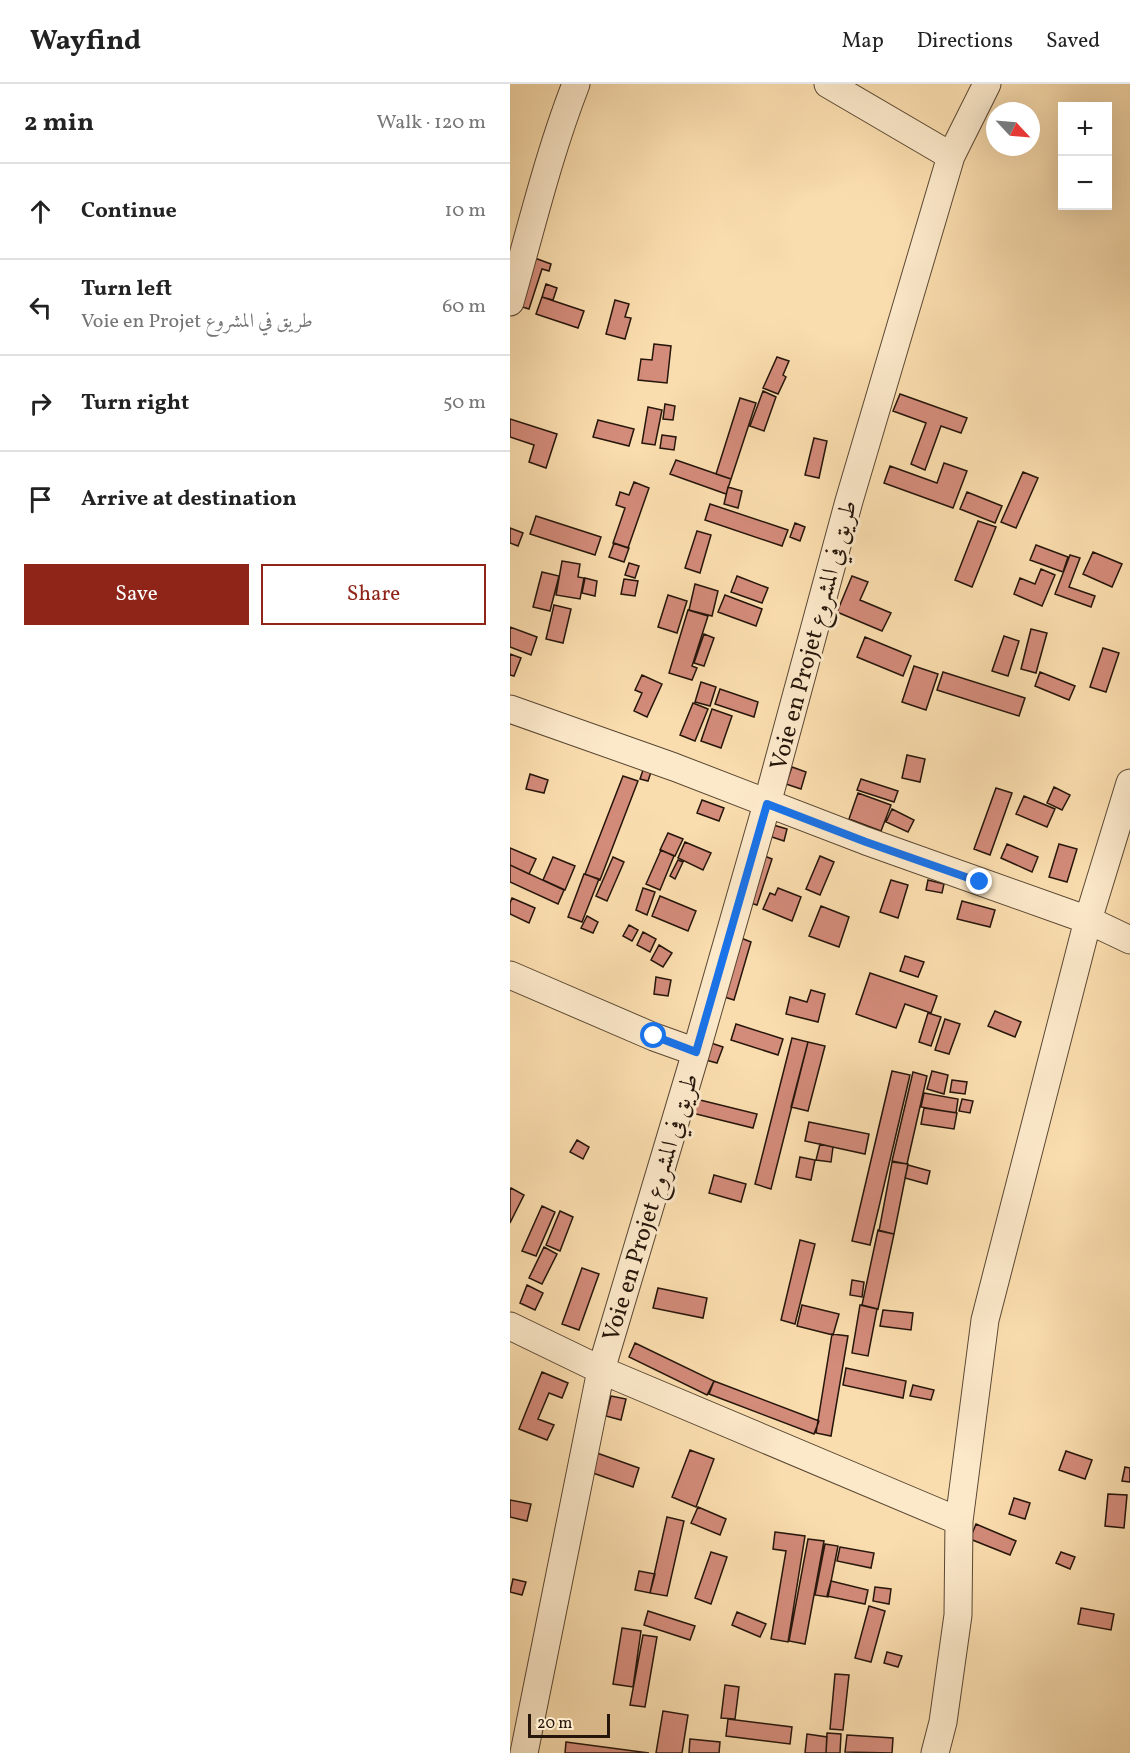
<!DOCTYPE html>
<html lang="en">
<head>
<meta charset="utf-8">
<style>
  :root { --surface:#fff; --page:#f2f2f2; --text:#222; --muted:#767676; --line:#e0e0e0; --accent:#8f2418 }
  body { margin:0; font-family:Vollkorn,Amiri,serif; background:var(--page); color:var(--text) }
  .controls { position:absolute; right:18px; top:18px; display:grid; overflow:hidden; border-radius:0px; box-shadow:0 6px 24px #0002 }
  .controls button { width:54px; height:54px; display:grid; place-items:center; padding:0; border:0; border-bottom:2px solid var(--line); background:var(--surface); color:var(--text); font:30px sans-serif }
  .compass { position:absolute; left:476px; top:18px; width:54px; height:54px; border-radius:50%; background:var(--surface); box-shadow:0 6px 24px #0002; rotate:116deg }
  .scale { position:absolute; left:18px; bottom:15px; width:82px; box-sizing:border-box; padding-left:6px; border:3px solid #25150a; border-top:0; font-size:16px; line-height:21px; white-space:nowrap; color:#25150a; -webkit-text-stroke:4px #fce9ca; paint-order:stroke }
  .stop { position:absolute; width:18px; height:18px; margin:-14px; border:4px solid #1a73e8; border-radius:50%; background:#fff }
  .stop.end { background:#1a73e8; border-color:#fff; box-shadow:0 2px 6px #0008 }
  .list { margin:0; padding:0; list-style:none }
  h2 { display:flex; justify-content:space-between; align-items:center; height:78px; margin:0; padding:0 24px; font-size:26px }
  h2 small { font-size:20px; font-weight:400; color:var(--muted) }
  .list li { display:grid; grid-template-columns:39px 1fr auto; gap:18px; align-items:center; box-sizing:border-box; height:96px; padding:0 24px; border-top:2px solid var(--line) }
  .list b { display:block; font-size:22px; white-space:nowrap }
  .list p { margin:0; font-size:20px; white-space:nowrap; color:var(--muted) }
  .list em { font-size:20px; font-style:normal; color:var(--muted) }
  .actions { display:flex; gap:12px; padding:18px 24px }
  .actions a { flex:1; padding:14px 0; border:2px solid var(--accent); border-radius:0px; text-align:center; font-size:21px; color:var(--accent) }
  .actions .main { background:var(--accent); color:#fff }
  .icon { flex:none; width:33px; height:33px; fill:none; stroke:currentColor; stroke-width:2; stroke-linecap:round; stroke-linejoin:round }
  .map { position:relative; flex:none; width:620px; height:1669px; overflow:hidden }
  header { display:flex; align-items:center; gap:36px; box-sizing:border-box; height:84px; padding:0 30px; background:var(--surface); border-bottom:2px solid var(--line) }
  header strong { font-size:28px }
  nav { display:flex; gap:33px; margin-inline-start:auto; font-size:21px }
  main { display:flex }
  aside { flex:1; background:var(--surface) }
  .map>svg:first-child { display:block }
  .building { fill:#d38b7a; stroke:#25150a; stroke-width:1.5 }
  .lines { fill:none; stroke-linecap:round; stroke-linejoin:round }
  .street-casing { stroke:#5a4733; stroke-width:29 }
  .street { stroke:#fce9ca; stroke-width:27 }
  .route { stroke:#1a73e8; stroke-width:8 }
  .labels { text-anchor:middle; stroke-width:6; stroke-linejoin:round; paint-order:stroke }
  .street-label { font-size:24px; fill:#25150a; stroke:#fce9ca }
</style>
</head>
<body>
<header>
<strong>Wayfind</strong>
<nav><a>Map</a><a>Directions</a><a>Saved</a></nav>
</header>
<main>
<aside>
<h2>2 min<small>Walk · 120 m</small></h2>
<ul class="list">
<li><svg class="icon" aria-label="ahead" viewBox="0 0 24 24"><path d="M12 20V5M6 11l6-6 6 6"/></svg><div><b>Continue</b></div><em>10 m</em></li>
<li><svg class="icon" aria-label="left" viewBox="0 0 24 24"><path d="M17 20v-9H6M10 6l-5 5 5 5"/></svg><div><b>Turn left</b><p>Voie en Projet طريق في المشروع</p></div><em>60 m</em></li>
<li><svg class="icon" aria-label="right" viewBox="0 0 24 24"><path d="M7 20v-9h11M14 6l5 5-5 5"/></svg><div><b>Turn right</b></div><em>50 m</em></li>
<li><svg class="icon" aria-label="arrive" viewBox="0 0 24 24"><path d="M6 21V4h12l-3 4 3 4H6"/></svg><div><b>Arrive at destination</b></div></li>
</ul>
<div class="actions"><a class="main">Save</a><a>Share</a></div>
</aside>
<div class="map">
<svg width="620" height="1669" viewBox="0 0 620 1669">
  <rect width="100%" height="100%" fill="#faddae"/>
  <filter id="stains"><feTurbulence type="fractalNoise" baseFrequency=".00333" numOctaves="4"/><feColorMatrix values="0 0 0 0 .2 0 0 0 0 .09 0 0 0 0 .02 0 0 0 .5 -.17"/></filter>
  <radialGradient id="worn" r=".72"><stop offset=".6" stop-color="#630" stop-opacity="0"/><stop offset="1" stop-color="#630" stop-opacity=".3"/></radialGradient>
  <path class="building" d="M22 173 41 180 39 187 32 185 19 225 6 221Z
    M36 200 47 204 43 216 32 213Z
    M32 213 74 227 68 244 26 230Z
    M105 216 119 220 115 233 121 234 115 255 96 250Z
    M144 260 161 262 157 299 128 296 131 275 142 276Z
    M267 273 279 277 273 291 276 293 268 310 253 304Z
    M253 307 266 313 254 347 240 342Z
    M390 310 457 334 451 349 431 342 415 386 401 380 416 339 383 327Z
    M230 314 246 319 221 395 206 390Z
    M155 320 165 322 163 336 153 335Z
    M138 323 152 326 145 361 132 359Z
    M0 335 47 350 36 384 19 378 24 361 0 353Z
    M88 336 124 345 119 362 83 353Z
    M152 351 166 353 164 366 150 364Z
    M304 354 317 357 309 394 295 391Z
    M166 376 221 395 216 410 160 390Z
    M434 379 457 387 443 424 374 399 380 382 427 399Z
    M513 388 528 394 506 444 491 438Z
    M124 398 139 404 118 464 103 459 115 424 106 421 110 408 119 411Z
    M218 403 232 407 228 424 214 420Z
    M457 408 492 422 485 439 450 425Z
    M200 420 278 446 272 462 195 436Z
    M26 432 91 453 85 471 20 450Z
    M468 437 486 443 462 503 445 496Z
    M285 439 295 443 290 457 280 453Z
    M0 444 13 449 8 462 0 459Z
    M187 447 201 451 190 489 175 484Z
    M104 459 119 464 114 478 99 473Z
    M526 461 558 473 553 488 520 476Z
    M583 468 612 480 602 503 573 490Z
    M560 471 570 474 559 503 585 512 581 523 545 510Z
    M52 477 70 480 68 493 74 494 70 515 46 511Z
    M119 479 129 482 125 494 115 491Z
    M531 485 545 491 532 522 504 510 510 494 525 500Z
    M32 488 49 492 40 527 23 523Z
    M227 492 258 504 252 519 221 508Z
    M342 492 358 498 350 516 381 529 372 547 327 528Z
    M75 494 87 497 85 512 72 509Z
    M114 495 128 497 125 512 111 510Z
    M185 500 208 507 202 532 179 526Z
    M158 511 177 517 167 549 148 543Z
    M215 511 252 525 246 542 208 528Z
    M44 521 61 525 53 559 36 555Z
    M178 526 198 532 182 582 187 584 182 596 159 589Z
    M0 543 27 553 21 571 0 563Z
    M521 545 537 549 526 589 511 585Z
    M194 550 204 554 194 582 184 579Z
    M494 552 509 557 498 592 482 587Z
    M355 553 401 572 393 592 347 573Z
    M593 564 609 569 596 608 580 603Z
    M0 570 11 574 4 592 0 591Z
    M404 582 428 590 416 626 392 618Z
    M433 588 515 614 509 632 427 606Z
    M530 588 565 602 559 616 525 602Z
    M132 591 152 600 137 633 124 627 132 609 125 606Z
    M191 598 206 603 200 622 185 618Z
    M210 605 248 618 244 633 205 620Z
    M183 619 198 625 185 657 170 651Z
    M202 625 222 632 211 664 191 657Z
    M397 671 415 675 410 698 392 694Z
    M282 683 296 688 291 705 276 700Z
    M133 686 141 688 138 697 130 695Z
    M20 690 38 696 34 709 16 705Z
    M113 692 128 697 90 796 75 790Z
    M351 695 388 707 384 718 347 706Z
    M544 703 560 711 552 726 537 719Z
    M486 704 502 709 480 771 464 765Z
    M348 709 381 721 371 747 339 735Z
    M514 712 545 725 537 743 506 730Z
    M192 716 214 724 209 737 187 729Z
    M382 725 404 736 398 748 376 738Z
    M260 740 277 745 274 757 256 751Z
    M158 749 173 755 165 772 150 766Z
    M175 758 201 769 193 786 168 774Z
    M497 760 528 773 522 788 491 774Z
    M549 760 567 765 557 798 539 793Z
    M0 764 26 775 19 790 0 781Z
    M151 766 164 772 150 806 136 800Z
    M252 771 262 775 247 821 237 818Z
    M310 772 324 778 310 811 296 805Z
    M43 773 65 782 55 806 33 796Z
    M103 773 114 778 97 817 86 812Z
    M168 776 173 778 165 795 160 792Z
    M0 781 54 806 48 820 0 798Z
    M74 790 89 795 72 838 58 833Z
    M381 796 398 801 388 834 370 828Z
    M418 796 434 800 432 809 416 806Z
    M133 804 145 808 137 831 126 826Z
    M268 804 291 813 282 837 253 825 260 809 265 811Z
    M150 812 186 827 178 847 142 832Z
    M2 814 25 824 19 839 0 830V819Z
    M452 817 485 826 480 843 447 835Z
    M311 822 339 833 329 863 299 852Z
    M77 832 88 838 83 849 71 844Z
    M119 841 128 846 122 857 113 852Z
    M133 848 146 855 140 868 127 861Z
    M226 852 241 858 224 916 208 911Z
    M149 861 162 869 153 883 141 876Z
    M395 872 414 878 408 893 390 887Z
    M360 889 427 912 421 929 395 920 386 944 346 930Z
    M146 893 161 896 158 912 144 910Z
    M301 906 315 910 308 938 276 930 280 913 297 918Z
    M485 927 511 938 505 953 478 942Z
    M418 929 431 933 421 962 409 958Z
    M435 935 450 940 439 970 425 966Z
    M226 940 273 955 268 971 221 956Z
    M282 954 298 958 261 1105 245 1100Z
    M198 958 213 963 207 979 192 975Z
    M298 958 315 962 298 1027 281 1023Z
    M382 987 400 991 360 1161 342 1157Z
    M422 987 438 991 434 1010 417 1005Z
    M403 988 417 992 397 1080 382 1077Z
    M442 996 457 998 455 1010 440 1008Z
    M414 1009 448 1015 446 1029 411 1023Z
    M186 1015 247 1030 243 1044 182 1029Z
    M452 1015 463 1017 460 1029 449 1027Z
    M414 1024 447 1029 444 1045 411 1040Z
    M299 1038 359 1050 355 1070 295 1057Z
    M67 1056 79 1063 73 1075 60 1068Z
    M310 1060 323 1063 321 1078 306 1076Z
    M290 1073 305 1076 301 1096 286 1093Z
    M382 1078 398 1080 384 1150 369 1147Z
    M398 1081 420 1087 417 1100 395 1094Z
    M204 1091 236 1100 231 1118 199 1109Z
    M1 1104 14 1111 0 1139V1106Z
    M32 1122 45 1128 26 1172 12 1167Z
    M50 1127 63 1133 50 1167 36 1161Z
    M368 1146 384 1150 368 1225 352 1221Z
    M290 1156 305 1160 285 1240 271 1236Z
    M34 1163 47 1170 32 1200 19 1194Z
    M72 1184 89 1190 69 1246 52 1240Z
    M342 1196 354 1198 352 1213 340 1211Z
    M17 1201 33 1209 25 1226 10 1219Z
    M148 1204 197 1214 193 1234 143 1224Z
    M292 1221 329 1230 323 1251 287 1242Z
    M350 1221 367 1225 358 1272 342 1269Z
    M373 1226 403 1229 401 1246 370 1242Z
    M322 1250 338 1252 321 1352 306 1349Z
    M125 1259 204 1297 197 1311 119 1273Z
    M336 1284 396 1297 393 1314 333 1301Z
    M32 1288 58 1299 52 1314 39 1309 28 1335 44 1341 37 1356 9 1345Z
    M204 1297 309 1337 304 1350 199 1310Z
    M403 1301 424 1306 421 1316 400 1312Z
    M101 1312 116 1315 111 1336 96 1332Z
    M180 1366 204 1375 186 1423 162 1413Z
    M556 1367 582 1376 575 1395 549 1386Z
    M87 1369 129 1384 123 1403 80 1388Z
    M615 1383 620 1384V1398L612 1397Z
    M598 1410 617 1411 614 1444 595 1442Z
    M504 1414 520 1419 515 1435 499 1430Z
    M0 1416 21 1420 17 1437 0 1433Z
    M188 1423 216 1435 210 1451 181 1439Z
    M157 1433 174 1437 157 1512 140 1509Z
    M466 1440 506 1457 500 1471 460 1455Z
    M265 1448 295 1452 278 1558 261 1555 276 1467 263 1465Z
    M298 1455 314 1457 295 1560 279 1557Z
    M315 1460 328 1462 318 1513 305 1511Z
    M330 1463 364 1469 361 1484 327 1477Z
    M201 1468 217 1473 201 1520 185 1514Z
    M551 1468 565 1473 560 1485 546 1479Z
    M129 1487 145 1490 140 1509 125 1506Z
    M3 1495 16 1498 12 1511 0 1508Z
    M321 1497 358 1506 355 1520 317 1512Z
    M365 1503 381 1505 379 1520 363 1517Z
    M359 1522 375 1527 361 1578 345 1574Z
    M571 1524 604 1530 601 1546 568 1540Z
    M138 1527 185 1542 180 1556 134 1541Z
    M227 1528 256 1540 250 1553 222 1541Z
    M112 1544 131 1547 123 1603 103 1600Z
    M133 1551 147 1553 135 1623 120 1621Z
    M377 1568 392 1572 388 1583 374 1579Z
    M325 1590 339 1591 333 1646 320 1645Z
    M215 1601 229 1603 225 1635 211 1634Z
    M153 1627 178 1631 172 1669H146Z
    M218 1635 282 1643 280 1660 216 1652Z
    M317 1649 331 1650 330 1669H316Z
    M297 1650 317 1653 316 1669H295Z
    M337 1651 383 1654 382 1669 335 1668Z
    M180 1655 210 1658 209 1669H179Z
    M56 1658 139 1669H55Z"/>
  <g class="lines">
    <g class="street-casing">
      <path id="street" d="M318 0 441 72
        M0 218C21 145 38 72 66 0
        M0 625 164 683 356 757 578 836 620 856
        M0 891 144 953 186 968
        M0 1242 91 1286 449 1437
        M14 1669 91 1286 186 968 257 720 339 417 441 72 477 0
        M425 1669 433 1638 448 1531 449 1437 475 1236 578 836 620 699"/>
    </g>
    <use href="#street" class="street"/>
  </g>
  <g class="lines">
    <path class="route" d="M144 952 186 968 257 720 356 758 470 798"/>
  </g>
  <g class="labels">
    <g class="street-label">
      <text transform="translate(303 551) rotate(-75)" y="8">Voie en Projet طريق في المشروع</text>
      <text transform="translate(140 1123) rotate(-73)" y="8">Voie en Projet طريق في المشروع</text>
    </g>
  </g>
  <rect width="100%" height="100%" filter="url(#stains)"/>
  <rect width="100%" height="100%" fill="url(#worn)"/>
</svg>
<div class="controls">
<button>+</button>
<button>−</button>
</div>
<svg class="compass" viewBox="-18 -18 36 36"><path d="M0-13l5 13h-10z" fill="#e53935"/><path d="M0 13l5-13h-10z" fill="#767676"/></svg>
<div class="scale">20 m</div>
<div class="stop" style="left:144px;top:952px"></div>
<div class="stop end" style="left:470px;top:798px"></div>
</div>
</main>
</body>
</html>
